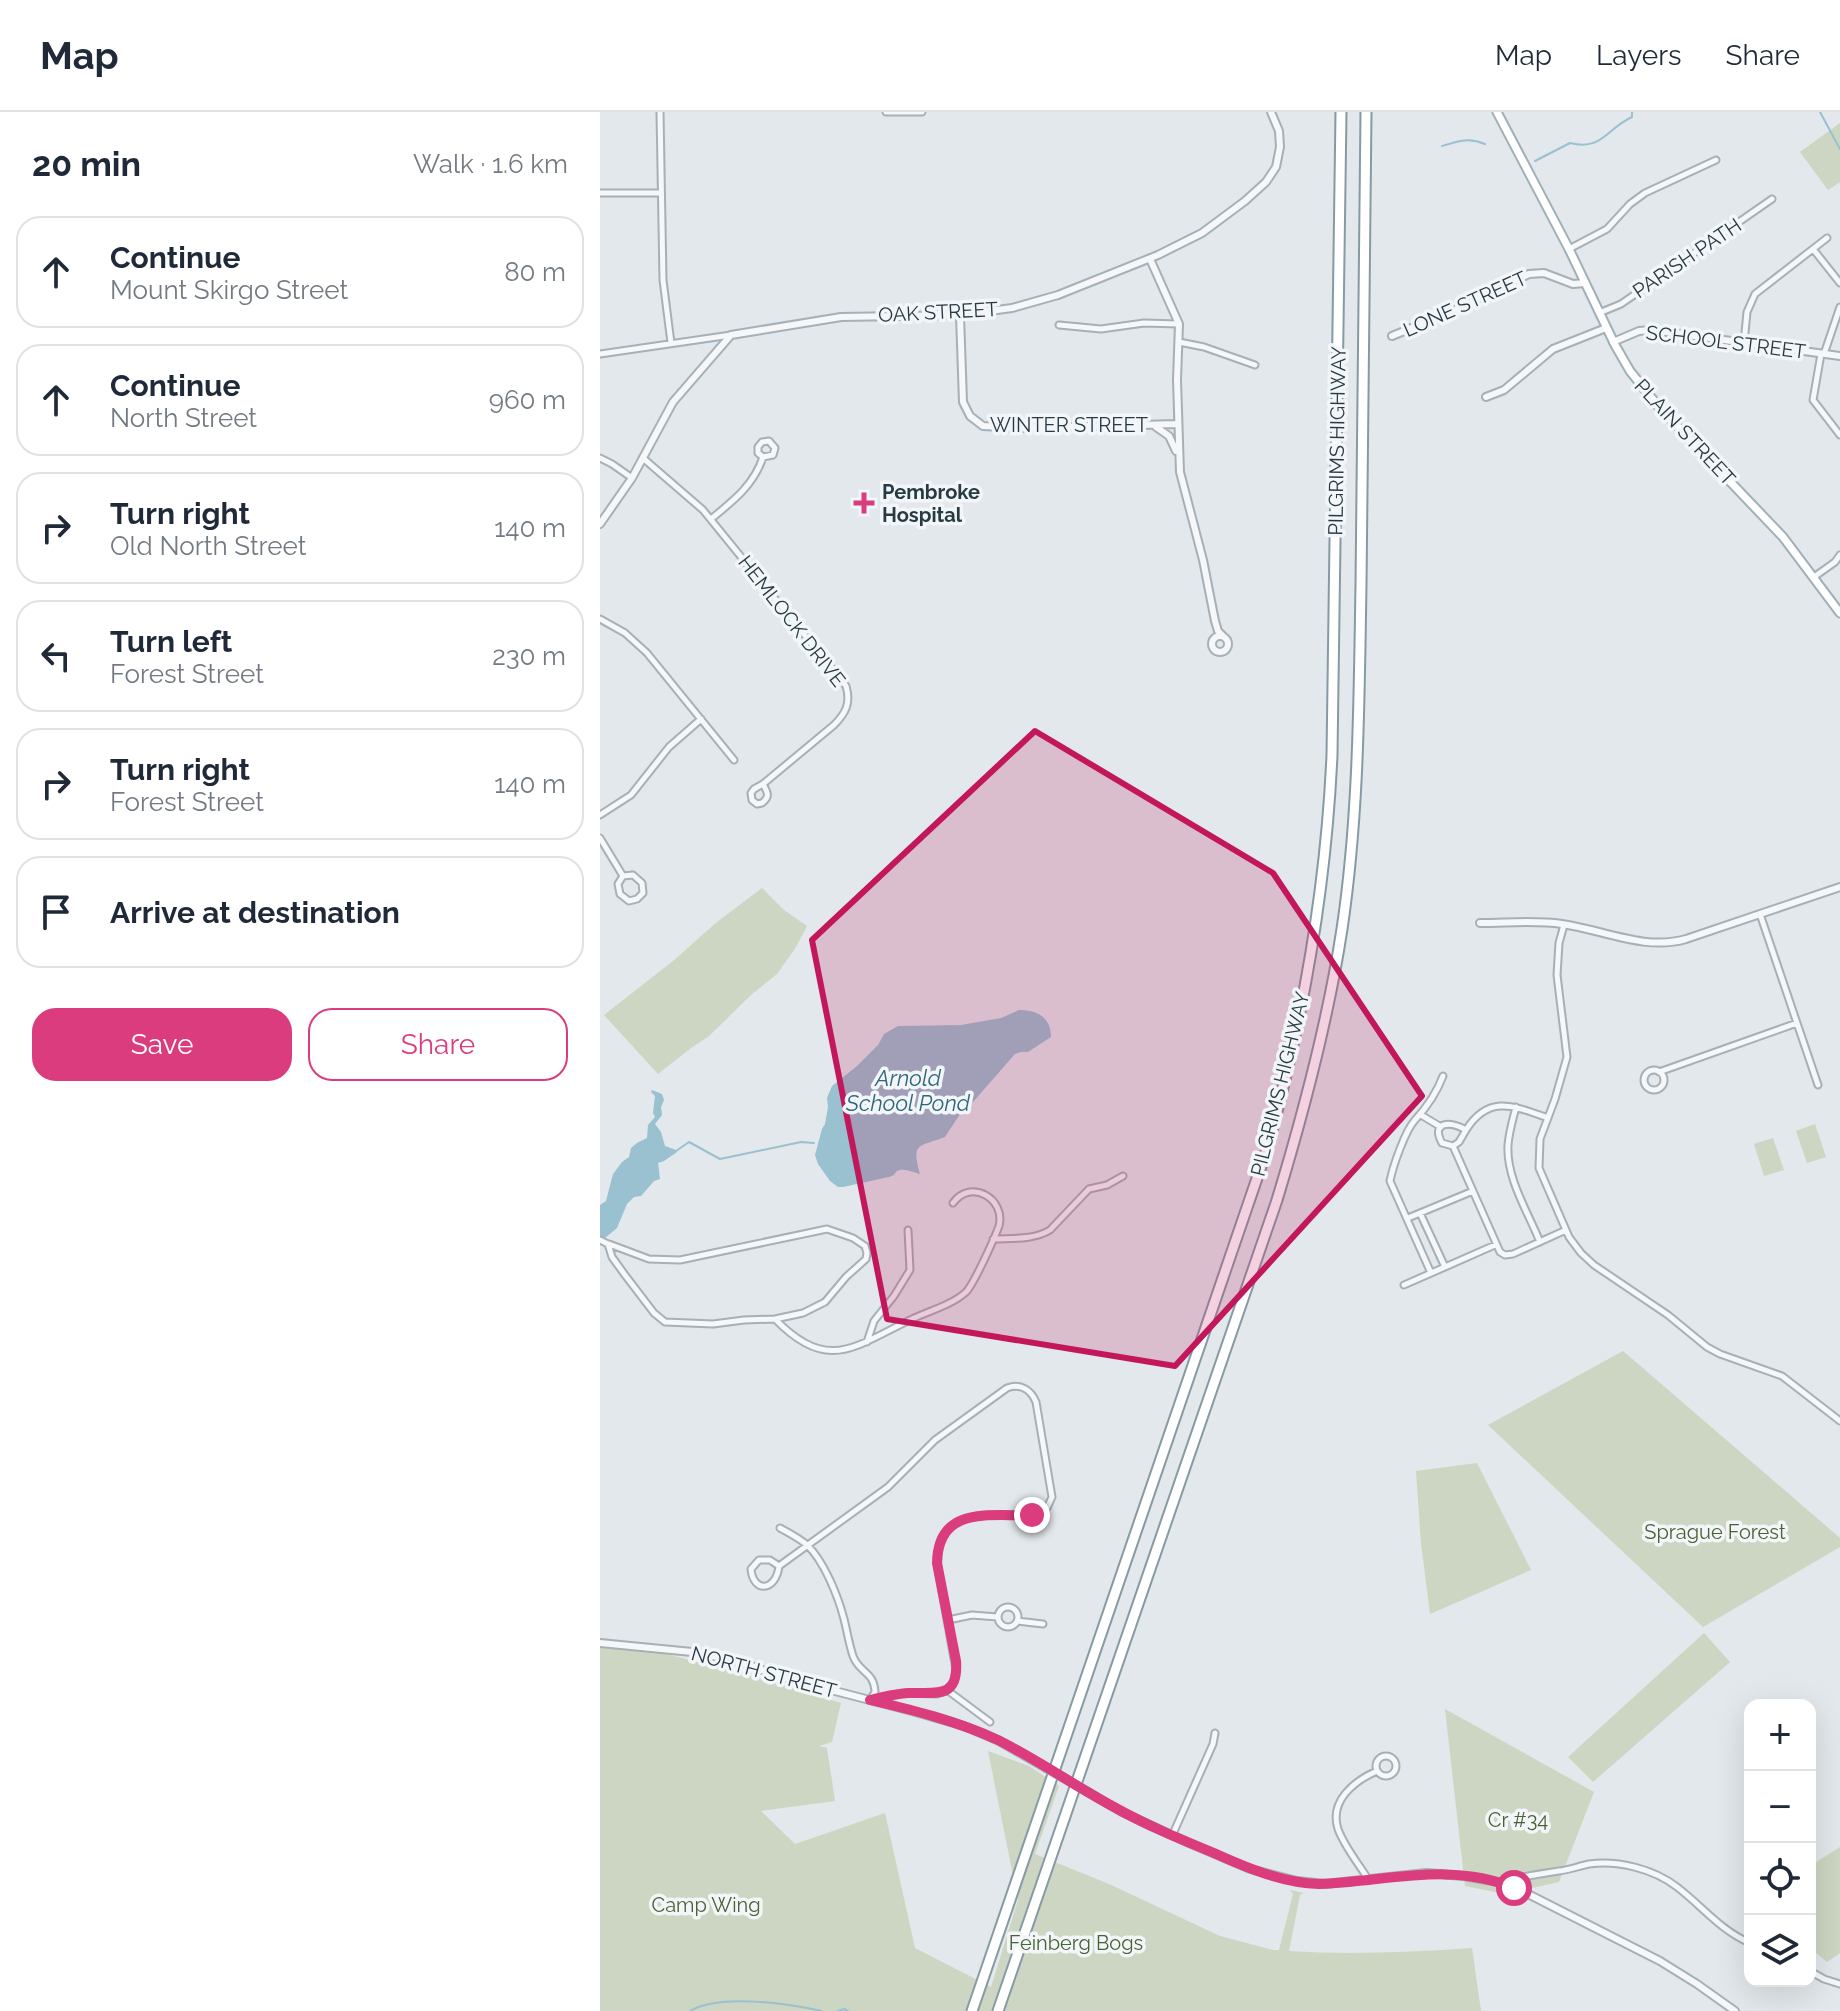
<!DOCTYPE html>
<html lang="en">
<head>
<meta charset="utf-8">
<style>
  :root { --surface:#fff; --page:#f6f6f7; --text:#1f2937; --muted:#747a83; --line:#e0e1e3; --accent:#db3c7d }
  body { margin:0; font-family:Raleway,sans-serif; background:var(--page); color:var(--text) }
  .controls { position:absolute; right:24px; bottom:24px; display:grid; overflow:hidden; border-radius:16px; box-shadow:0 8px 32px #0002 }
  .controls button { width:72px; height:72px; display:grid; place-items:center; padding:0; border:0; border-bottom:2px solid var(--line); background:var(--surface); color:var(--text); font:40px sans-serif }
  .stop { position:absolute; width:24px; height:24px; margin:-18px; border:6px solid #db3c7d; border-radius:50%; background:#fff }
  .stop.end { background:#db3c7d; border-color:#fff; box-shadow:0 2px 8px #0008 }
  .list { margin:0; padding:0; list-style:none }
  h2 { display:flex; justify-content:space-between; align-items:center; height:104px; margin:0; padding:0 32px; font-size:34px }
  h2 small { font-size:26px; font-weight:400; color:var(--muted) }
  .list li { display:grid; grid-template-columns:52px 1fr auto; gap:24px; align-items:center; box-sizing:border-box; height:112px; margin:0 16px 16px; padding:0 16px; border:2px solid var(--line); border-radius:24px }
  .list b { display:block; font-size:30px; white-space:nowrap }
  .list p { margin:0; font-size:26px; white-space:nowrap; color:var(--muted) }
  .list em { font-size:26px; font-style:normal; color:var(--muted) }
  .actions { display:flex; gap:16px; padding:24px 32px }
  .actions a { flex:1; padding:18px 0; border:2px solid var(--accent); border-radius:24px; text-align:center; font-size:28px; color:var(--accent) }
  .actions .main { background:var(--accent); color:#fff }
  .icon { flex:none; width:44px; height:44px; fill:none; stroke:currentColor; stroke-width:2; stroke-linecap:round; stroke-linejoin:round }
  .map { position:relative; flex:none; width:1240px; height:1899px; overflow:hidden }
  header { display:flex; align-items:center; gap:48px; box-sizing:border-box; height:112px; padding:0 40px; background:var(--surface); border-bottom:2px solid var(--line) }
  header strong { font-size:38px }
  nav { display:flex; gap:44px; margin-inline-start:auto; font-size:28px }
  main { display:flex }
  aside { flex:1; background:var(--surface) }
  .map>svg:first-child { display:block }
  .green { fill:#ccd6c2 }
  .water { fill:#99c1cf }
  .lines { fill:none; stroke-linecap:round; stroke-linejoin:round }
  .stream { stroke:#99c1cf; stroke-width:2 }
  .minor-casing { stroke:#a6b0b6; stroke-width:9 }
  .tertiary-casing { stroke:#a6b0b6; stroke-width:10 }
  .primary-casing { stroke:#a0b0b8; stroke-width:11 }
  .motorway-casing { stroke:#879aa4; stroke-width:13 }
  .minor { stroke:#f5f7f9; stroke-width:5 }
  .tertiary { stroke:#f5f7f9; stroke-width:6 }
  .primary { stroke:#fff; stroke-width:7 }
  .motorway { stroke:#fff; stroke-width:9 }
  .tertiary-bridge-casing { stroke:#a6b0b6; stroke-width:10; stroke-linecap:butt }
  .tertiary-bridge { stroke:#f5f7f9; stroke-width:6 }
  .route { stroke:#db3c7d; stroke-width:10 }
  .marked { fill:#c2185b; fill-opacity:0.2; stroke:#c2185b; stroke-width:6; stroke-linejoin:round }
  .poi-dot { fill:#db3c7d; stroke:#f2f6f8; stroke-width:3 }
  .labels { text-anchor:middle; stroke-width:7; stroke-linejoin:round; paint-order:stroke }
  .street-label { font-size:20px; fill:#283a45; stroke:#f2f6f8 }
  .poi-label { font-size:20px; font-weight:bold; fill:#283a45; stroke:#f2f6f8; text-anchor:start }
  .park-label { font-size:20px; fill:#486234; stroke:#f2f6f8 }
  .water-label { font-size:22px; font-style:italic; fill:#2e667d; stroke:#f2f6f8 }
</style>
</head>
<body>
<header>
<strong>Map</strong>
<nav><a>Map</a><a>Layers</a><a>Share</a></nav>
</header>
<main>
<aside>
<h2>20 min<small>Walk · 1.6 km</small></h2>
<ul class="list">
<li><svg class="icon" aria-label="ahead" viewBox="0 0 24 24"><path d="M12 20V5M6 11l6-6 6 6"/></svg><div><b>Continue</b><p>Mount Skirgo Street</p></div><em>80 m</em></li>
<li><svg class="icon" aria-label="ahead" viewBox="0 0 24 24"><path d="M12 20V5M6 11l6-6 6 6"/></svg><div><b>Continue</b><p>North Street</p></div><em>960 m</em></li>
<li><svg class="icon" aria-label="right" viewBox="0 0 24 24"><path d="M7 20v-9h11M14 6l5 5-5 5"/></svg><div><b>Turn right</b><p>Old North Street</p></div><em>140 m</em></li>
<li><svg class="icon" aria-label="left" viewBox="0 0 24 24"><path d="M17 20v-9H6M10 6l-5 5 5 5"/></svg><div><b>Turn left</b><p>Forest Street</p></div><em>230 m</em></li>
<li><svg class="icon" aria-label="right" viewBox="0 0 24 24"><path d="M7 20v-9h11M14 6l5 5-5 5"/></svg><div><b>Turn right</b><p>Forest Street</p></div><em>140 m</em></li>
<li><svg class="icon" aria-label="arrive" viewBox="0 0 24 24"><path d="M6 21V4h12l-3 4 3 4H6"/></svg><div><b>Arrive at destination</b></div></li>
</ul>
<div class="actions"><a class="main">Save</a><a>Share</a></div>
</aside>
<div class="map">
<svg width="1240" height="1899" viewBox="0 0 1240 1899">
  <rect width="100%" height="100%" fill="#e2e8eb"/>
  <path class="green" d="M1240 11V70L1228 78 1200 40Z
    M162 776 184 798 207 814 196 835 177 862 151 883 109 924 91 936 58 962 4 903 73 849 117 810Z
    M1215 1012 1226 1045 1207 1051 1196 1019Z
    M1173 1026 1184 1058 1164 1064 1154 1032Z
    M1023 1239 1240 1426V1435L1103 1515 888 1313Z
    M877 1351 931 1458 830 1502 821 1431 816 1359Z
    M1104 1521 1130 1550 993 1670 968 1645Z
    M0 1527 24 1531 179 1571 241 1591 232 1630 219 1634 227 1636 235 1689 161 1699 195 1732 285 1701 315 1836 391 1875 418 1788 388 1639 429 1654 459 1674 435 1742 509 1772 620 1824 673 1838H679L693 1782 690 1778 704 1781 700 1783 689 1839C750 1843 812 1840 872 1836L881 1899H0Z
    M845 1597 994 1680 959 1770 905 1782 865 1774Z
    M1240 1735V1841L1227 1850 1210 1836V1754Z"/>
  <path class="water" d="M419 898C437 898 451 905 451 925L428 940H421L415 942 373 990 364 996 345 1025C319 1035 311 1030 320 1062 311 1060 299 1053 294 1063L289 1065 243 1075H238L230 1069 218 1052 215 1043 222 1017 225 1012 228 995 227 986 232 974 257 954 278 933 284 922 298 914 361 913 401 906Z
    M52 978 62 982 64 988 61 995 62 1003 55 1012 61 1020 65 1034 76 1038 77 1040 64 1049 58 1051 60 1067 54 1069 41 1084 34 1085 27 1092 17 1116 5 1126H0V1093L6 1089 13 1062 22 1050 29 1045 31 1036 37 1031 47 1026 48 1013 55 1005 53 1001 55 984 51 980Z"/>
  <g class="lines">
    <path class="stream" d="M1220 0 1240 37
      M842 34C858 29 869 25 885 32
      M935 49 970 31C1002 39 1006 17 1032 5V0
      M76 1039 89 1030 120 1047 201 1030 214 1031
      M90 1899C120 1881 189 1892 222 1899
      M238 1899 244 1897 248 1899"/>
    <g class="minor-casing">
      <path id="minor" d="M60 0 63 168 71 231
        M286 0H322
        M0 81H61
        M969 137 1007 117 1030 92 1045 81 1116 48
        M1213 137 1240 171
        M999 201 1021 192 1172 87
        M459 213 501 217 544 211 579 212
        M579 230 604 235 655 253
        M1144 231 1147 200 1155 182 1227 126
        M0 242 131 223
        M1221 242 1213 288 1240 323
        M1224 242 1240 195
        M0 346 12 352 32 366
        M44 347 103 398 246 574C251 591 246 601 234 613L163 672C167 680 171 684 162 691L157 692 152 688 151 681 154 677 163 672
        M111 407C133 389 154 373 163 345L173 343 175 336 169 329 162 330 158 335V341L163 345
        M1214 465 1235 450 1240 443
        M0 507 25 521 47 541 134 648
        M0 703 31 683 69 635 101 607
        M0 726 23 764
        M33 763 42 771 43 781 37 787 29 789 20 782 18 772 23 764Z
        M1160 802 1218 973
        M964 813 959 831 957 863 967 945 955 987 940 1027 939 1056 969 1125 981 1141 994 1153 1068 1203 1107 1235 1120 1242 1182 1264 1240 1309
        M1044 968a10 10 0 1 1 20 0a10 10 0 1 1-20 0Z
        M1059 960 1197 911
        M916 995C913 1007 909 1020 908 1033 906 1066 928 1100 940 1130
        M821 1003 841 1015
        M866 1018 859 1030 853 1034 842 1031C830 1009 851 1009 866 1018 889 982 914 994 948 1006
        M853 1034 900 1140 905 1143 913 1142 966 1118
        M820 1101 845 1155
        M808 1106 873 1079
        M393 1127C412 1126 434 1128 450 1118L489 1077 507 1073 523 1064
        M0 1128 8 1132 12 1145 25 1163 54 1201 65 1210 113 1212 144 1208 175 1207C228 1262 255 1234 312 1207 329 1199 352 1193 366 1180 374 1172 395 1125 399 1114 406 1087 371 1066 353 1091
        M9 1132 49 1147 80 1148 227 1117 253 1126 265 1134 267 1141 266 1147 246 1165 225 1190 203 1201 175 1207
        M831 1161 790 1069C793 1054 805 1019 815 1008 826 996 837 980 843 964
        M804 1173 895 1133
        M267 1230 274 1209 294 1184 310 1158 308 1118
        M180 1416C189 1421 199 1426 207 1433 224 1449 238 1484 244 1507 247 1519 249 1532 253 1544 259 1561 274 1559 275 1580L270 1588
        M179 1454 170 1448H159L151 1457C153 1481 176 1480 179 1454L288 1375 335 1328 407 1276C421 1271 431 1278 436 1290L452 1385 447 1396 436 1402C394 1406 333 1390 338 1457L356 1558 354 1570 347 1578
        M398 1505a10 10 0 1 1 20 0a10 10 0 1 1-20 0Z
        M348 1508 372 1503 397 1505
        M417 1509 443 1512
        M271 1588 303 1581 337 1582 347 1578 390 1610
        M776 1654a10 10 0 1 1 20 0a10 10 0 1 1-20 0Z
        M572 1724 613 1632 615 1621
        M768 1767C758 1751 744 1734 738 1717 729 1689 754 1669 777 1659
        M898 1770C919 1765 939 1762 959 1759 969 1758 979 1754 989 1752 1018 1748 1054 1757 1077 1775 1102 1794 1120 1818 1150 1831
        M1210 1859 1224 1867 1240 1872"/>
    </g>
    <g class="tertiary-casing">
      <path id="tertiary" d="M550 147 579 212 577 268 580 360 603 448 615 509 618 519 623 524
        M360 203 363 290 370 304 383 314 421 316 578 312
        M792 224 853 199 929 162 944 161 973 172 985 171
        M1013 230 1039 219 1052 218 1240 244
        M886 285 904 278 953 237 1006 216
        M556 315 569 324 576 339
        M0 412 32 366 73 290 131 223 241 205 360 203 412 196 458 183 558 143 602 121 645 89 666 70 676 55 680 35 679 19 671 0
        M612 532a8 8 0 1 1 16 0a8 8 0 1 1-16 0Z
        M880 811C908 811 935 808 962 812 1004 818 1045 839 1086 827L1240 775
        M0 1531 92 1540 138 1549 181 1565 312 1599 364 1614 399 1629 446 1656
        M490 1681 522 1700 589 1731 650 1757 697 1769 725 1772 826 1761 864 1764 898 1770 930 1783 1060 1849 1097 1872 1135 1899"/>
    </g>
    <g class="primary-casing">
      <path id="primary" d="M897 0 969 137 1015 233 1030 259 1058 294 1183 425 1240 501"/>
    </g>
    <g class="motorway-casing">
      <path id="motorway" d="M372 1899 667 1037C703 908 726 777 732 643L741 0
        M398 1899 677 1088C704 999 728 909 742 817 759 703 759 588 761 473 763 315 764 158 766 0"/>
    </g>
    <use href="#minor" class="minor"/>
    <use href="#tertiary" class="tertiary"/>
    <use href="#primary" class="primary"/>
    <use href="#motorway" class="motorway"/>
    <g class="tertiary-bridge-casing">
      <path id="tertiary-bridge" d="M446 1656 490 1681"/>
    </g>
    <use href="#tertiary-bridge" class="tertiary-bridge"/>
  </g>
  <g class="lines">
    <path class="route" d="M432 1403C392 1405 338 1392 337 1451L356 1549C359 1588 335 1580 308 1581 295 1582 282 1585 270 1588 313 1598 357 1609 398 1628 438 1648 475 1674 514 1695 546 1713 580 1727 614 1741 647 1756 683 1771 719 1772 784 1770 851 1749 914 1776"/>
  </g>
  <path class="marked" d="M435 619 673 761 822 984 575 1254 287 1207 212 828Z"/>
  <path class="poi-dot" d="M260 379h8v8h8v8h-8v8h-8v-8h-8v-8h8z"/>
  <g class="labels">
    <g class="street-label">
      <text transform="translate(1087 146) rotate(-34)" y="7">PARISH PATH</text>
      <text transform="translate(865 192) rotate(-24)" y="7">LONE STREET</text>
      <text transform="translate(338 200) rotate(-3)" y="7">OAK STREET</text>
      <text transform="translate(1126 230) rotate(7)" y="7">SCHOOL STREET</text>
      <text x="469" y="320">WINTER STREET</text>
      <text transform="translate(1085 320) rotate(47)" y="7">PLAIN STREET</text>
      <text transform="translate(737 329) rotate(-89)" y="7">PILGRIMS HIGHWAY</text>
      <text transform="translate(192 509) rotate(52)" y="7">HEMLOCK DRIVE</text>
      <text transform="translate(680 972) rotate(-76)" y="7">PILGRIMS HIGHWAY</text>
      <text transform="translate(164 1560) rotate(15)" y="7">NORTH STREET</text>
    </g>
    <g class="poi-label">
      <text x="282" y="387">Pembroke<tspan x="282" dy="23">Hospital</tspan></text>
    </g>
    <g class="park-label">
      <text x="1115" y="1427">Sprague Forest</text>
      <text x="918" y="1715">Cr #34</text>
      <text x="106" y="1800">Camp Wing</text>
      <text x="476" y="1838">Feinberg Bogs</text>
    </g>
    <g class="water-label">
      <text x="308" y="974">Arnold<tspan x="308" dy="25">School Pond</tspan></text>
    </g>
  </g>
</svg>
<div class="controls">
<button>+</button>
<button>−</button>
<button><svg class="icon" aria-label="locate" viewBox="0 0 24 24"><circle cx="12" cy="12" r="6"/><path d="M12 2v4M12 18v4M2 12h4M18 12h4"/></svg></button>
<button><svg class="icon" aria-label="layers" viewBox="0 0 24 24"><path d="M12 4l9 5-9 5-9-5zM3 14l9 5 9-5"/></svg></button>
</div>
<div class="stop" style="left:914px;top:1776px"></div>
<div class="stop end" style="left:432px;top:1403px"></div>
</div>
</main>
</body>
</html>
